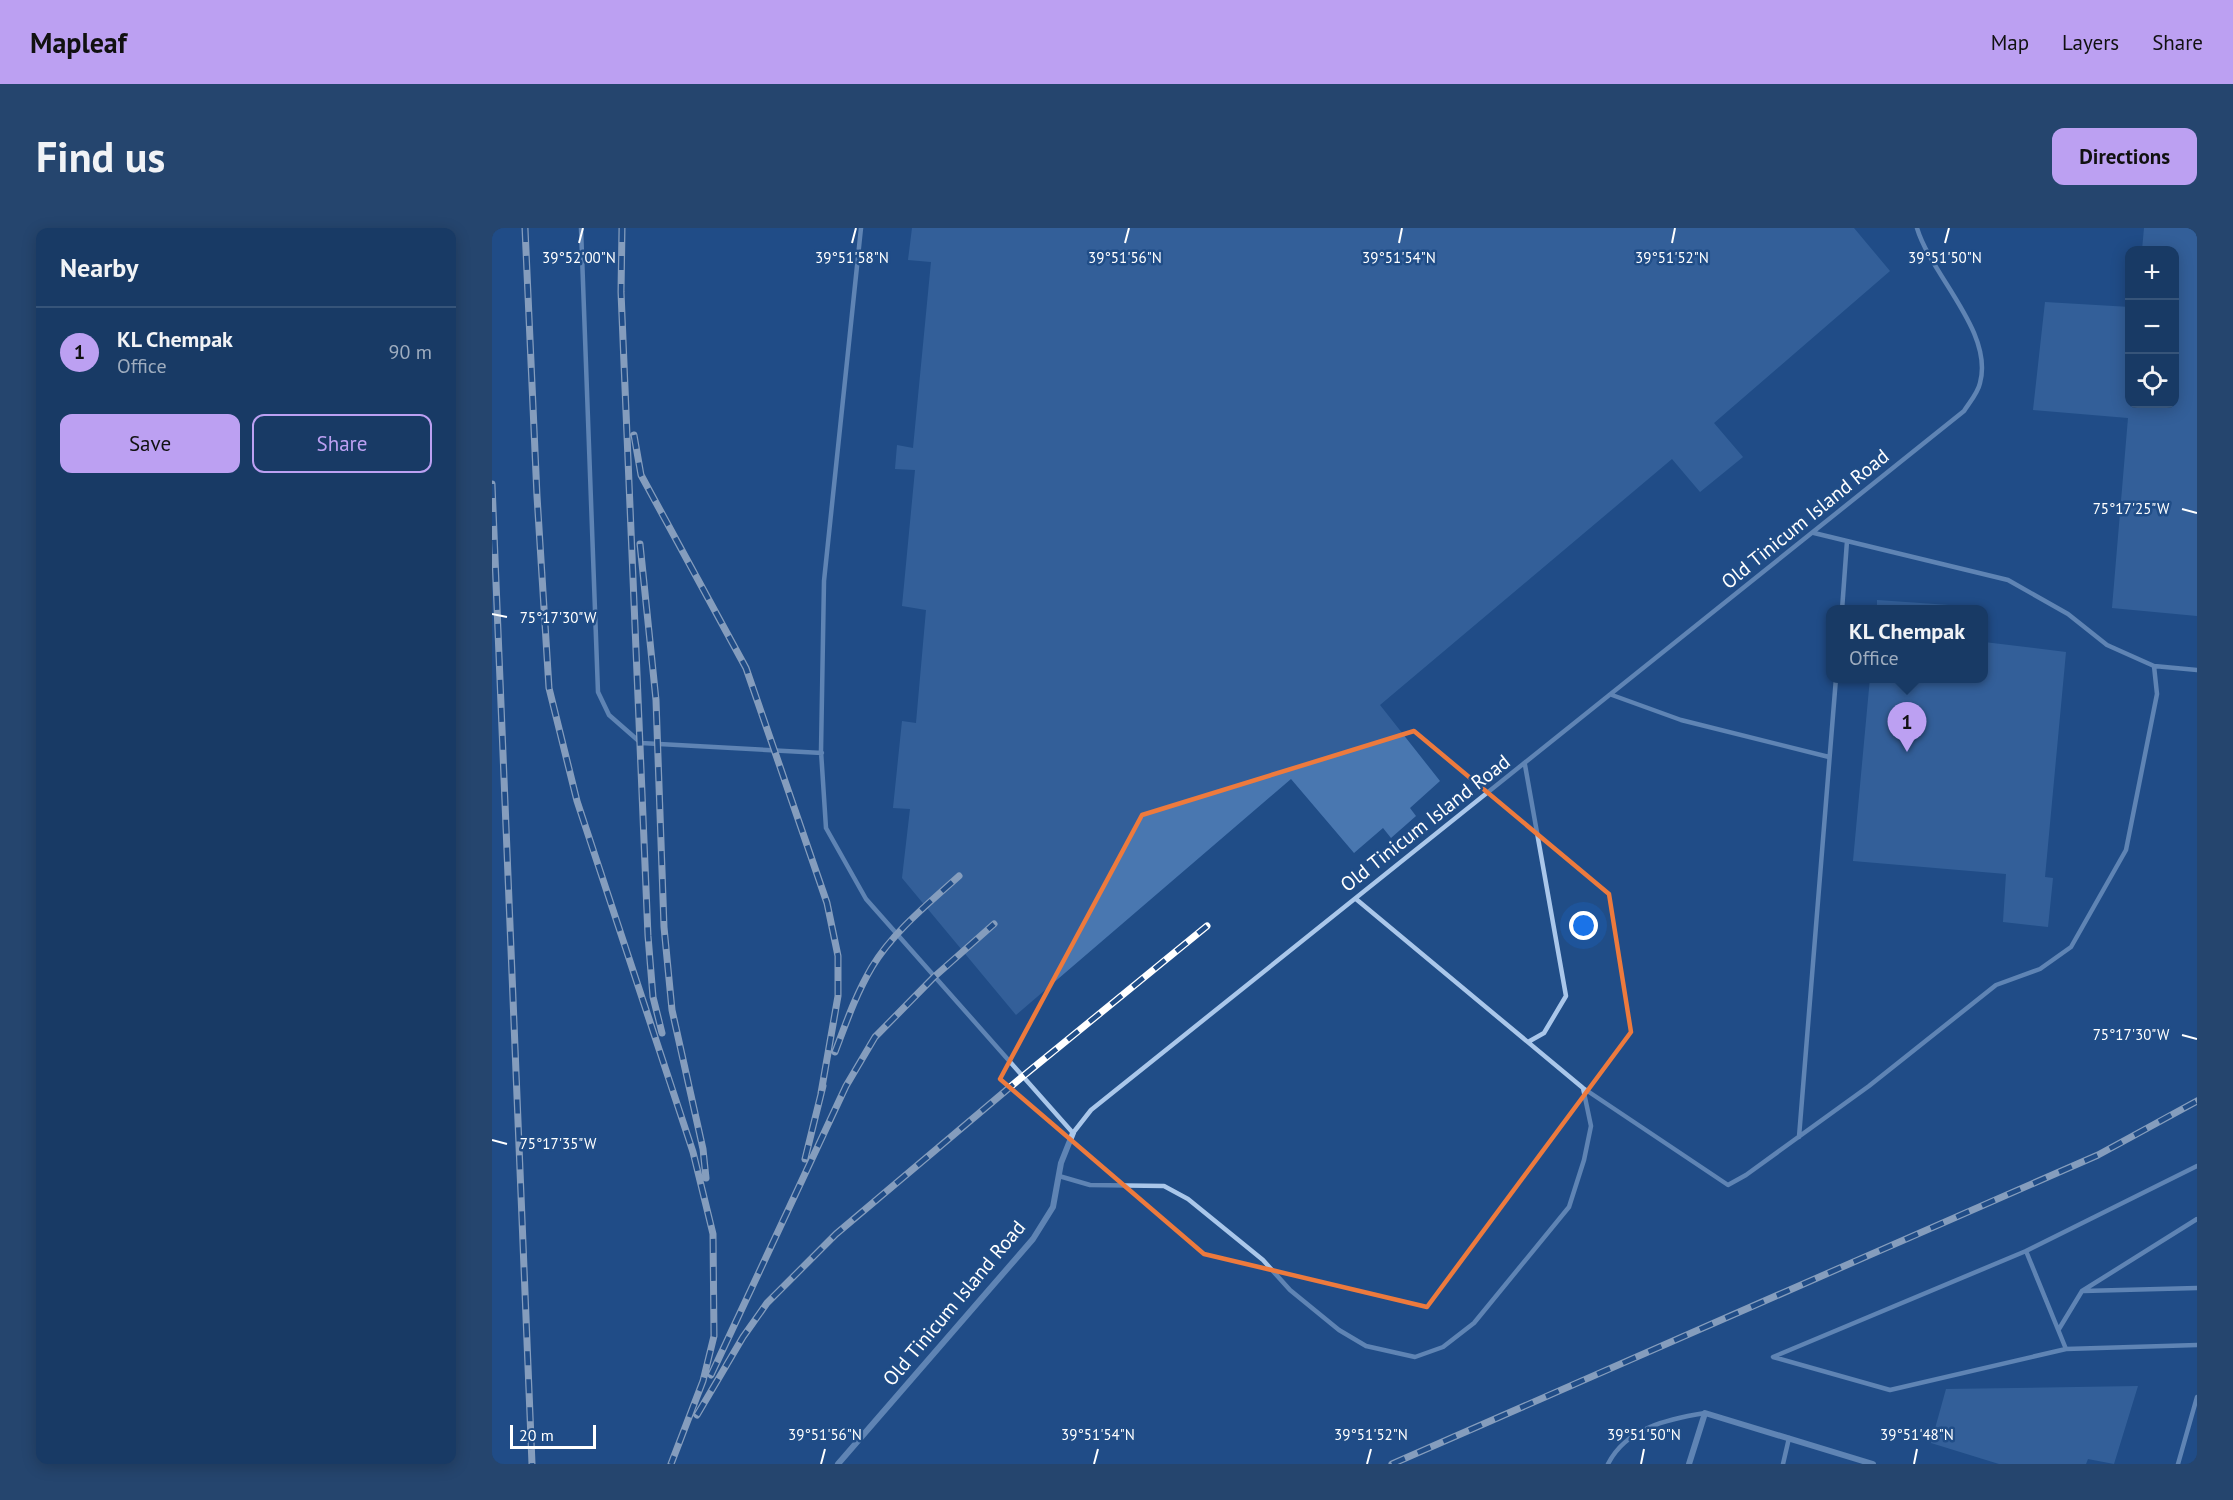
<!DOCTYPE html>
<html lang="en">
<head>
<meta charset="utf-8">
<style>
  :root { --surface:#183a65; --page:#25456e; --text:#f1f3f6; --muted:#9fadbf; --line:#365479; --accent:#bca0f2 }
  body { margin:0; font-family:"PT Sans",sans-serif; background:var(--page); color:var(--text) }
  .controls { position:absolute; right:18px; top:18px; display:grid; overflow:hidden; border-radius:12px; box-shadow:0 3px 15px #0003 }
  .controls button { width:54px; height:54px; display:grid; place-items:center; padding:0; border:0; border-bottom:2px solid var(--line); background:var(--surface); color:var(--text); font:30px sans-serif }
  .scale { position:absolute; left:18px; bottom:15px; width:86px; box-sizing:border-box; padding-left:6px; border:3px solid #fff; border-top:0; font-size:16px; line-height:21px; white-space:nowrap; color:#fff; -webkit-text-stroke:4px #204d87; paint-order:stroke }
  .you { position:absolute; left:1092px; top:698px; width:21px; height:21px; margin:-15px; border:4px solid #fff; border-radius:50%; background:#1a73e8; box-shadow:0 0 0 9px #1a73e833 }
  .badge { display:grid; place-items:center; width:39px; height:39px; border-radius:50%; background:var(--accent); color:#111; font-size:20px; font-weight:700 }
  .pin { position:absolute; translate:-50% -50px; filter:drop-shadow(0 2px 3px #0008) }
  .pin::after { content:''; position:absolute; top:32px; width:21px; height:18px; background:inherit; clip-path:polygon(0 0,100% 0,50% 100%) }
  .popup { position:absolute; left:1334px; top:377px; width:162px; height:78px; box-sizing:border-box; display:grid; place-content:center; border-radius:12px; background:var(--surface); filter:drop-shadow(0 2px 4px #0005); font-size:20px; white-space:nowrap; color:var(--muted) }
  .popup b { font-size:22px; color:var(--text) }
  .popup::after { content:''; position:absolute; left:50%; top:100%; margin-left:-12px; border:12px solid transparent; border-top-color:var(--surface) }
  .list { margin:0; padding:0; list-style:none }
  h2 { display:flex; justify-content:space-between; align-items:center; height:78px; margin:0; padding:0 24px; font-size:26px }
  h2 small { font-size:20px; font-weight:400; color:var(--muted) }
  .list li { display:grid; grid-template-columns:39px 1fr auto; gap:18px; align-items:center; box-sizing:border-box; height:90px; padding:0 24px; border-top:2px solid var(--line) }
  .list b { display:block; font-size:22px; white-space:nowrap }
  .list p { margin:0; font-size:20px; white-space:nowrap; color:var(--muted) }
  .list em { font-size:20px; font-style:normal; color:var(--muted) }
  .actions { display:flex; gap:12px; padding:18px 24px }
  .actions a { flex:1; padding:14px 0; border:2px solid var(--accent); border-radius:12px; text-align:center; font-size:21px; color:var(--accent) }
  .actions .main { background:var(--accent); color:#111 }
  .icon { flex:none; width:33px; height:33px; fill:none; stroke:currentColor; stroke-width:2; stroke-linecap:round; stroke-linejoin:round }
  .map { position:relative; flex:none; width:1705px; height:1236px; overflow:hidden; border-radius:12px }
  header { display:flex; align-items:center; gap:36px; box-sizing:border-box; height:84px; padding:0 30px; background:var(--accent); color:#111 }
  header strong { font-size:28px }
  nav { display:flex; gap:33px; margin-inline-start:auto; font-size:21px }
  .intro { display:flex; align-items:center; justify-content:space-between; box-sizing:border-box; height:144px; padding:0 36px }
  h1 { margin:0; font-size:42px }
  .button { padding:15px 27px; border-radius:12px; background:var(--accent); color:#111; font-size:21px; font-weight:700 }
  main { display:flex; gap:36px; padding:0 36px }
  aside { flex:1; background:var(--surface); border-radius:12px; box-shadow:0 3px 15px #0003 }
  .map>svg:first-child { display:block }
  .building { fill:#4977b0 }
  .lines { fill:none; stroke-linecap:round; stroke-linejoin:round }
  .lane { stroke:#aac7ea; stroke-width:4.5 }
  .street { stroke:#aac7ea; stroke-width:6 }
  .rail-casing { stroke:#fff; stroke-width:7 }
  .rail { stroke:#204d87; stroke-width:4.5; stroke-dasharray:14; stroke-linecap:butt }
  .marked { fill:none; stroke:#ed7a3d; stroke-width:4.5; stroke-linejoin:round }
  .ticks { fill:none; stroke:#fff; stroke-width:2 }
  .labels { text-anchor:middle; stroke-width:5; stroke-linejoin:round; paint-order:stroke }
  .street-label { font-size:20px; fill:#fff; stroke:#204d87 }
  .ticks-label { font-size:15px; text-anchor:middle; fill:#fff; stroke:#204d87; stroke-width:5; stroke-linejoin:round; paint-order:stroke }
</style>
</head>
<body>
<header>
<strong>Mapleaf</strong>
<nav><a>Map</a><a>Layers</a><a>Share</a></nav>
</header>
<div class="intro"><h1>Find us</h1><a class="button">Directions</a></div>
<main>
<aside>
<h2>Nearby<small></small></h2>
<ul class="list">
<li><span class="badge">1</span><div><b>KL Chempak</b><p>Office</p></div><em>90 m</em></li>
</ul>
<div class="actions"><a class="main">Save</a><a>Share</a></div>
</aside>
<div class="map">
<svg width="1705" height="1236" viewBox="0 0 1705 1236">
  <rect width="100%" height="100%" fill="#204d87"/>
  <path class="building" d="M420 0H1362L1398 43 1222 195 1251 229 1208 264 1180 231 888 477 948 553 918 580 924 588 899 610 891 600 862 625 799 551 524 787 410 650 418 581 401 580 410 493 424 495 434 382 410 378 423 242 403 241 405 217 421 220 439 34 416 32Z
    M1652 0H1705V388L1620 380 1636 190 1541 182 1553 74 1638 79V176H1682V22H1650Z
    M1385 372 1457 377V382H1385Z
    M1492 414 1574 424 1553 649 1561 650 1556 699 1511 694 1514 646 1361 633 1378 450H1492Z
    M1646 1158 1622 1236 1596 1231 1594 1236H1507L1439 1215 1454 1161Z"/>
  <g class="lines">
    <path class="lane" d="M89 0 106 464 117 487 149 515 330 525
      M369 0 332 353 329 523 334 600 374 671 581 905 599 882 1472 183C1477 175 1486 165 1488 155 1502 104 1439 47 1425 0
      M1322 305 1516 352 1576 386 1615 417 1662 438 1705 442
      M1350 382 1355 313
      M1120 467 1189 492 1337 529
      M1033 537 1074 768 1052 805 1036 814
      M864 671 1091 860 1236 957 1254 947 1377 858 1504 757 1548 741 1579 719 1634 622 1665 466 1662 438
      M1307 909 1344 450
      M1705 938 1534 1023 1574 1121 1705 1117
      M567 948 598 957 672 958 696 971 771 1032 798 1062 847 1102 874 1118 923 1129 951 1119 982 1095 1077 979 1092 932 1099 898 1091 860
      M1534 1023 1281 1129 1398 1162 1574 1121
      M1591 1063 1705 1060
      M1567 1101 1590 1063 1705 991
      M1116 1236C1134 1200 1176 1191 1213 1185
      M1291 1236 1297 1210
      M1686 1236 1705 1169"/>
    <path class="street" d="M346 1236 541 1011 561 979 569 935 581 905
      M1197 1236 1213 1185 1381 1236"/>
    <g class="rail-casing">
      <path id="rail" d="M33 0 45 268 57 460 85 573 201 924 221 1006 222 1108 211 1153 179 1236
        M130 0 129 64 156 708 161 769 170 805
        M142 207 149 247 254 440 335 675 346 728V768L329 865
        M0 256 40 1236
        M148 316 164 472 172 699 180 782 211 921 214 950
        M343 824C354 795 364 766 380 739 401 704 437 675 467 648
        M313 931 331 858
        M219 1147 354 858 383 809 442 749 502 696
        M205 1187 251 1109 275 1075 344 1006 530 849 715 698
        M900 1236 1606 927 1705 873"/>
    </g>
    <use href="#rail" class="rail"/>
  </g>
  <path d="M0 0H1705V1236H0ZM922 503 1117 666 1139 804 935 1079 712 1026 508 851 650 587Z" fill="#204d87" fill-opacity=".55" fill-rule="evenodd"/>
  <path class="marked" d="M922 503 1117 666 1139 804 935 1079 712 1026 508 851 650 587Z"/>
  <path class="ticks" d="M87 15 91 0M360 15 364 0M633 15 637 0M907 15 910 0M1180 15 1183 0M1453 15 1457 0M1690 281 1705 285M0 386 15 389M1690 807 1705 811M0 912 15 916M329 1236 333 1221M602 1236 606 1221M875 1236 879 1221M1149 1236 1152 1221M1422 1236 1425 1221"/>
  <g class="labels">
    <g class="street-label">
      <text transform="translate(1313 291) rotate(-39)" y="7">Old Tinicum Island Road</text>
      <text transform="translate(933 595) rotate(-38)" y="7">Old Tinicum Island Road</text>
      <text transform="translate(462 1075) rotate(-50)" y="7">Old Tinicum Island Road</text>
    </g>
  </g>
  <g class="ticks-label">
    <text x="87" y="35">39°52'00"N</text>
    <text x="360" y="35">39°51'58"N</text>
    <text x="633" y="35">39°51'56"N</text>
    <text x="907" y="35">39°51'54"N</text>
    <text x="1180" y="35">39°51'52"N</text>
    <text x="1453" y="35">39°51'50"N</text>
    <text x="1639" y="286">75°17'25"W</text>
    <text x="66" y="395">75°17'30"W</text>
    <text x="1639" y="812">75°17'30"W</text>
    <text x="66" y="921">75°17'35"W</text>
    <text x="333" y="1212">39°51'56"N</text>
    <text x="606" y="1212">39°51'54"N</text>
    <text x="879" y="1212">39°51'52"N</text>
    <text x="1152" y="1212">39°51'50"N</text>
    <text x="1425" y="1212">39°51'48"N</text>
  </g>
</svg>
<div class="controls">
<button>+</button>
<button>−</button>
<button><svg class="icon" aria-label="locate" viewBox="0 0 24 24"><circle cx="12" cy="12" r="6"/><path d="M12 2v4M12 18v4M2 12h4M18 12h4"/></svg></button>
</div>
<div class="scale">20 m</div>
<div class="you"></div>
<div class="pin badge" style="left:1415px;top:524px">1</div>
<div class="popup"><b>KL Chempak</b>Office</div>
</div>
</main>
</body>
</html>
